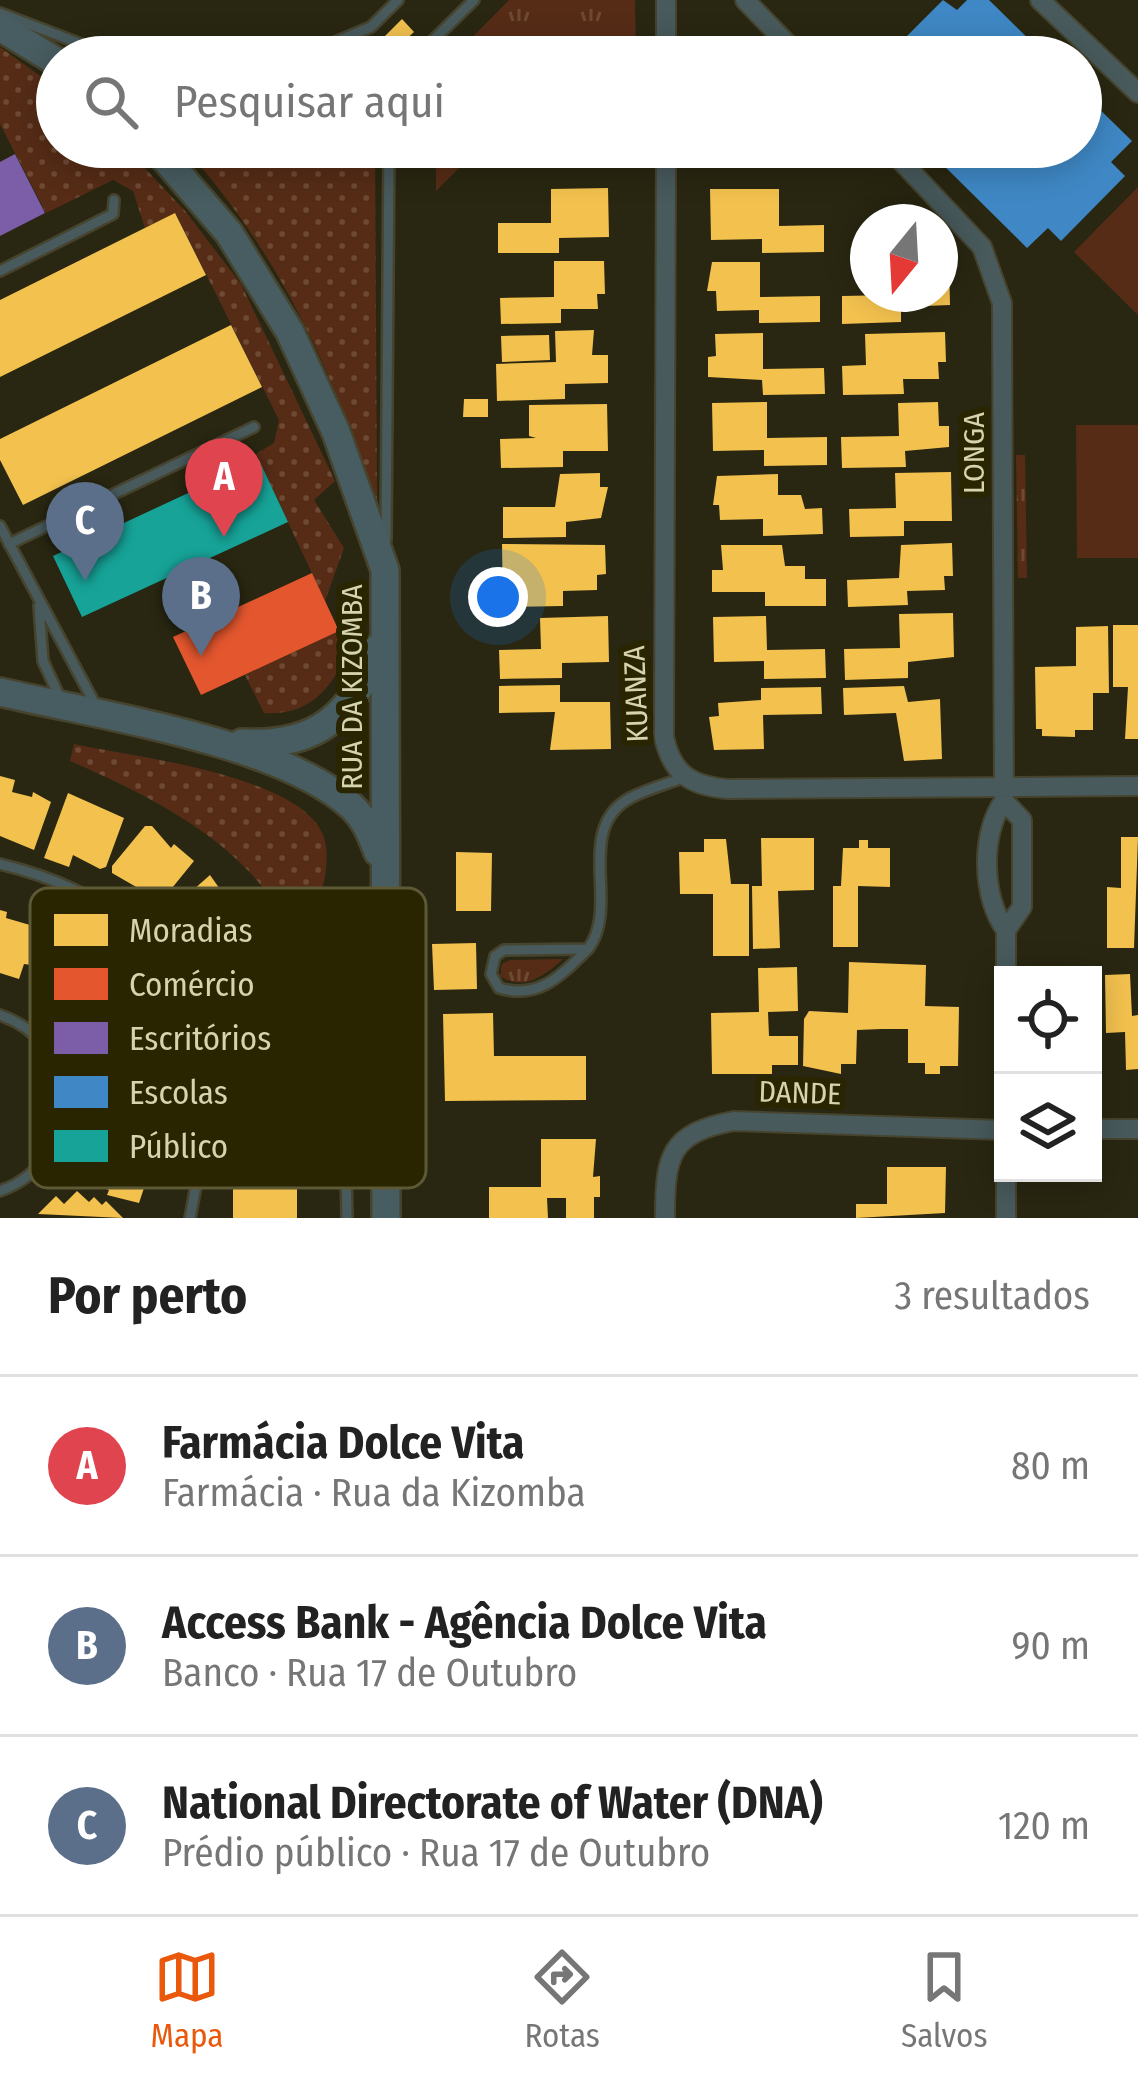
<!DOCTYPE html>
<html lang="pt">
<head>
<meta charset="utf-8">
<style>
  :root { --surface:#fff; --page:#f2f2f2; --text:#222; --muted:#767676; --line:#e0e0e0; --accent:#ea580c }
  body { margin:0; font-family:"Fira Sans Condensed",sans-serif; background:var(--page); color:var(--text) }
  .controls { position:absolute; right:36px; bottom:36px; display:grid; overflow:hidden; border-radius:0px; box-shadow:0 6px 30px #0003 }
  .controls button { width:108px; height:108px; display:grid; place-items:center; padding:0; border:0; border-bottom:3px solid var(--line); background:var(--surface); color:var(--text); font:60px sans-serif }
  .compass { position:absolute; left:850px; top:204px; width:108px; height:108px; border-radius:50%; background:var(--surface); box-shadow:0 6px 30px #0003; rotate:198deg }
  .you { position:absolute; left:498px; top:597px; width:42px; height:42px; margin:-30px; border:9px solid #fff; border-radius:50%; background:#1a73e8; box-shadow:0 0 0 18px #1a73e833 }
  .badge { display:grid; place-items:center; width:78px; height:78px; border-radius:50%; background:var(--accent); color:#fff; font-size:39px; font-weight:700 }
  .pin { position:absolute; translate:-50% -99px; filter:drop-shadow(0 3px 6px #0008) }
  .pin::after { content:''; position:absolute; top:63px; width:42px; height:36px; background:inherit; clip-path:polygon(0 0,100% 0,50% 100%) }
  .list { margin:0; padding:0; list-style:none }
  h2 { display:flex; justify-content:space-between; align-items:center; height:156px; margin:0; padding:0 48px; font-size:51px }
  h2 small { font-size:39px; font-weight:400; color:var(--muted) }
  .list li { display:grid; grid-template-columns:78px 1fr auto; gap:36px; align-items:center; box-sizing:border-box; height:180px; padding:0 48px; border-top:3px solid var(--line) }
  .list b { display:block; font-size:45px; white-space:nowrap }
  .list p { margin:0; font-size:39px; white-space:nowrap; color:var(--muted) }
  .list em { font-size:39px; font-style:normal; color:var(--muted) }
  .icon { flex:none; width:66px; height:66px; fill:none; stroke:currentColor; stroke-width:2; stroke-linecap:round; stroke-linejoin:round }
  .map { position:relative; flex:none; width:1138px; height:1218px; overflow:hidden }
  .search { position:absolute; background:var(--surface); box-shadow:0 6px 30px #0003; left:36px; right:36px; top:36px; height:132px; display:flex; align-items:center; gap:30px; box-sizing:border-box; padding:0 42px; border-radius:66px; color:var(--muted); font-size:45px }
  .sheet { height:696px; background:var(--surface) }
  nav { display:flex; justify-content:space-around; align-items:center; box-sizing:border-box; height:168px; border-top:3px solid var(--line); background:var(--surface); font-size:33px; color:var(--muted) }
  nav a { display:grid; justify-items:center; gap:6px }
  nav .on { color:var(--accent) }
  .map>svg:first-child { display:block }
  .grass { fill:url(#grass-tufts) }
  .garden { fill:url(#garden-dots) }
  .pitch { fill:#562c16 }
  .homes { fill:#f2c14e }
  .shops { fill:#e4572e }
  .offices { fill:#7b5ea7 }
  .schools { fill:#3f88c5 }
  .public { fill:#17a398 }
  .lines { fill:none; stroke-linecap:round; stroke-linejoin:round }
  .service-casing { stroke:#46442f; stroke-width:14 }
  .minor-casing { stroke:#46442f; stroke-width:22 }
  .secondary-casing { stroke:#46442f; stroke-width:32 }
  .service { stroke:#485a5c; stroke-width:9 }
  .minor { stroke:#485a5c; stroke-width:18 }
  .secondary { stroke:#485d61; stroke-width:27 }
  .labels { text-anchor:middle; stroke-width:12; stroke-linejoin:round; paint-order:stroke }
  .street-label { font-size:30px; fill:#d6d3b0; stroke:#292500 }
  .key { fill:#292500; stroke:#5d5935; stroke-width:3 }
  .key-label { font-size:33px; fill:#d6d3b0 }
</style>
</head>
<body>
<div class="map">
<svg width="1138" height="1218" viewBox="0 0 1138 1218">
  <defs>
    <pattern id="grass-tufts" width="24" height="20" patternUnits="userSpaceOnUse" patternTransform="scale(3)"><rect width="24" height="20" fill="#562c16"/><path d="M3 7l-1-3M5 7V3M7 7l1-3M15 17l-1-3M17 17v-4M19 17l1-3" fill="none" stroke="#6e4a35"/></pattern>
    <pattern id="garden-dots" width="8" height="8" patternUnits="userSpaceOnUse" patternTransform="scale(3)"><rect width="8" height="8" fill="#562c16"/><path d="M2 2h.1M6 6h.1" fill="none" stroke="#6e4a35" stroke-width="1.8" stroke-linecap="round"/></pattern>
  </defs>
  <rect width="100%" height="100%" fill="#292711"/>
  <path class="grass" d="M509 0H635L636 57H453Z
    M436 147H480L436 191Z
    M1016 455H1025L1027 578H1018Z
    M563 959C546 975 523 992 500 976L502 964 510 960Z"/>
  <path class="garden" d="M0 47 57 88V147H125L186 212 241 284 335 481 314 500 344 548 325 601 256 454 274 443 279 420 176 214 145 228 133 191 113 180 46 213 0 124Z
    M183 147H375L377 507C335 375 278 249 183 147Z
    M339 631 349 648C333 688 310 716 264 713L245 675Z
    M74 744C132 757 318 776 326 846 329 874 321 892 314 918 307 942 313 975 312 1000L300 1001C307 872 169 804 70 761Z"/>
  <path class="pitch" d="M1138 187V315L1074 252Z
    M1076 425H1138V558H1077Z"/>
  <path class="homes" d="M402 19 414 32 386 57 375 46Z
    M560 147H601V168H560Z
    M608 188 609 237 559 238V253H498V223H551V189Z
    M710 189H779V226L824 225V252L762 253V239L711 240Z
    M175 213 206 275 0 377V300Z
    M554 261H604L605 294H597L598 309H561V323L501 324 500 298 554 297Z
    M712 262H760V297L820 296V322L759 323V310L717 311 716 291H707Z
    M940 262H949L950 305 901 307V322L842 324V296L940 294Z
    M231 325 262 387 23 505 0 460V439Z
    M594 330 592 355H608V383L565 384V399L497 401 496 364 556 362 555 331Z
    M945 332 946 362H938L939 379H903L904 394 843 395 842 366 866 365 865 334Z
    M763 333V369L824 368 825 394 763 395 762 380 708 377V357L716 356 715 334Z
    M549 335 550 360 502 362 501 336Z
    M464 399H488V417H463Z
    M767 402V438L827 437V465L764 466V450L713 451 712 403Z
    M938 402 939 426H949V447L905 451 906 467 842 468 841 437 899 436 898 403Z
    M607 404 608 451H563V467L501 468 500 439 536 438 529 436V405Z
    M951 472 952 521H904V536L850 537 849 509 896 508 895 473Z
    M600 473V487H608L601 518 566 522V537L503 538V507H555L560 474Z
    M778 474V495H801L805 509 822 508 823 534 763 536V519L720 520 719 505H713L717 476Z
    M952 543 953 576H944L945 590 907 591 908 605 848 607 847 580 899 578 901 545Z
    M502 544 605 545 606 574 597 575V590L563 591V606L503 607Z
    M721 545H782L785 566H805V579H826V606H765V592H712V570H723Z
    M953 613 954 657 908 662V678L845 680 844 649 900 648 899 614Z
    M608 616 609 662 562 663V678L500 679 499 650 541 649 540 618Z
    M766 616 767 650 825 649 826 678 764 679V661L714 662 713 617Z
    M1113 625H1138V739H1125L1128 687H1113Z
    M1108 626 1109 693H1093V730H1075V737L1042 736V729H1036L1035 667 1076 666V627Z
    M560 685V702H610L611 749 550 750 555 712 499 713V686Z
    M904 686 908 702 940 699 942 759 904 761 896 713 844 715 843 688Z
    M821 687 822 714 763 715 764 749 714 750 709 717 719 716 718 703 761 700V688Z
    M0 776 15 780 12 792 32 797 33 792 51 802 34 850 0 836Z
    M68 793 124 818 106 867 100 869 73 855 69 867 44 858Z
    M145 826H152L171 848 174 844 194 861 150 915 130 898 138 888 112 873V866Z
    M1121 837H1138L1134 948H1107V887L1121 888Z
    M761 838H814V890L778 891 780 948 753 949 752 886H762Z
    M704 839H726L731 884H749V956H713V894H680L679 852H704Z
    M859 840H868V848H890V887L858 886V947H833V886H841L843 848H859Z
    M456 852 492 853 491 911H456Z
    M210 875 234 909 238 906 247 916V923L209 958 202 957 185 933 176 941 158 921Z
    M0 910 7 912 6 918 30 925 31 919 48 928 40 956 34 954 31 965 24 964 19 979 0 973Z
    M476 943 477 989 434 990 432 944Z
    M849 962 926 965 925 1006 959 1007 958 1066H940V1074H925V1063H908V1029H882L857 1030 856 1064H841V1074L803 1066 804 1019 809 1011 848 1013Z
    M797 967 798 1011 768 1012 769 1036H798V1065H772V1074H712L711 1013 759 1012 758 968Z
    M1130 974 1132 1016 1138 1015V1069L1126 1070 1125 1032 1106 1033 1105 975Z
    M493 1013 494 1056H586V1100L445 1101 443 1014Z
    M87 1129 155 1151 138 1186 144 1188 139 1203 107 1195 109 1190 98 1186 100 1180 84 1175 89 1157 79 1154Z
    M541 1139H596L593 1177 600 1176V1197H594V1218H566V1198H547L548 1218H489V1187H541Z
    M233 1166H297V1218H233Z
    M887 1167H946L945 1213 856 1218V1204H887Z
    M77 1191 89 1202 94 1197 102 1205 106 1201 123 1218 38 1214 56 1196 64 1204Z"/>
  <path class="shops" d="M312 573 339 631 201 695 173 637Z"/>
  <path class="offices" d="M15 154 45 213 0 236V162Z"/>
  <path class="schools" d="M943 0 957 10 967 0H989L1047 57H985L975 47 966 57H886Z
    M1081 91 1132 141 1111 162 1125 176 1061 241 1048 228 1027 248 925 147H990L1007 164 1024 147H1081Z"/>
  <path class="public" d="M259 460 288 522 82 617 53 556Z"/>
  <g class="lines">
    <g class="service-casing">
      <path id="service" d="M0 13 115 57
        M328 45 371 27 398 0
        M261 57 328 45 356 57
        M416 57 474 0
        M0 271 113 214 114 200
        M0 526 96 706
        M386 540 389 147
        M9 544 254 427
        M39 606 43 661 60 698
        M0 864C108 890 171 940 199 1051
        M588 949C561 975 540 1000 499 988L491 974 495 956 504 950Z
        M588 949C621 906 573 829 630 798 647 789 667 784 685 777
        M0 1015C39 1029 56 1055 69 1093 61 1138 45 1175 0 1191
        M308 1081a33 33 0 1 1 66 0a33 33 0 1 1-66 0Z
        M343 1049 349 922
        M146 1089a40 40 0 1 1 80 0a40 40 0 1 1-80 0Z
        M357 1052 381 1027
        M219 1067 316 1060
        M69 1093 146 1092
        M223 1103 314 1097
        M345 1114 347 1218
        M190 1218 208 1122"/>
    </g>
    <g class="minor-casing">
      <path id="minor" d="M745 0 800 57
        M1040 0 1138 93
        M666 57V0
        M666 147 664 737C672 774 691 786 728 789L1138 786
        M888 147 982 247 1002 303 1004 801C980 833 982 899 1006 930
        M1004 801 1022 820V907L1006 930V975
        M1093 1129H1138
        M1006 1173V1218
        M665 1218C665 1156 669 1133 734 1121L1003 1130"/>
    </g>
    <g class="secondary-casing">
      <path id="secondary" d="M0 27 57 62
        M155 147 229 233 290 332 336 432 385 570 386 1218
        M0 692C96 715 278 741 350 805 365 818 371 834 378 852
        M242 743C317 747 352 716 378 648"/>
    </g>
    <use href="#service" class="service"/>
    <use href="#minor" class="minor"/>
    <use href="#secondary" class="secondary"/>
  </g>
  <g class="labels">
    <g class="street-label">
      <text transform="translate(974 453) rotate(-90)" y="10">LONGA</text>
      <text transform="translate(352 687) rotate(-90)" y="10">RUA DA KIZOMBA</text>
      <text transform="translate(636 694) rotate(-92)" y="10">KUANZA</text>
      <text transform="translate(800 1093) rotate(2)" y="10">DANDE</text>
    </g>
  </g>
  <rect x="30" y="888" width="396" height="300" rx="18" class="key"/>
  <rect x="54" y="914" width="54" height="32" fill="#f2c14e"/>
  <rect x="54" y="968" width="54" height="32" fill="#e4572e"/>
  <rect x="54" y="1022" width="54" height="32" fill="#7b5ea7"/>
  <rect x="54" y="1076" width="54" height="32" fill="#3f88c5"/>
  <rect x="54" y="1130" width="54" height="32" fill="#17a398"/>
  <g class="key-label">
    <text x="129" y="942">Moradias</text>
    <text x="129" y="996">Comércio</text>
    <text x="129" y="1050">Escritórios</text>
    <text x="129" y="1104">Escolas</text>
    <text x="129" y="1158">Público</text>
  </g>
</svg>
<div class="controls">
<button><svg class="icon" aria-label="locate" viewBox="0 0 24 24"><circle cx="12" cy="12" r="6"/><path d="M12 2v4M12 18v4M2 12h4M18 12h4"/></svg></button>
<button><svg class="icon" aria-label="layers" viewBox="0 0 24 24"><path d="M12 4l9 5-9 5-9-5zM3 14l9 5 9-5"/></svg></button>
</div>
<svg class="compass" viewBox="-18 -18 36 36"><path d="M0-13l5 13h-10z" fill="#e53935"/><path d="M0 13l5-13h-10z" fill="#767676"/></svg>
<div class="you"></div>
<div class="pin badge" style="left:224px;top:537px;background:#e0444e">A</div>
<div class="pin badge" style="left:201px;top:656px;background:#5c6f8a">B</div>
<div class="pin badge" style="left:85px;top:581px;background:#5c6f8a">C</div>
<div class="search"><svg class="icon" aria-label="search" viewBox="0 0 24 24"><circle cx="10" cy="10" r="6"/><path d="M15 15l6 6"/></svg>Pesquisar aqui</div>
</div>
<section class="sheet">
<h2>Por perto<small>3 resultados</small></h2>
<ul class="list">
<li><span class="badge" style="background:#e0444e">A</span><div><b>Farmácia Dolce Vita</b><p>Farmácia · Rua da Kizomba</p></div><em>80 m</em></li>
<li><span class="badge" style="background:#5c6f8a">B</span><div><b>Access Bank - Agência Dolce Vita</b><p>Banco · Rua 17 de Outubro</p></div><em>90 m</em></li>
<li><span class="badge" style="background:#5c6f8a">C</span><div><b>National Directorate of Water (DNA)</b><p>Prédio público · Rua 17 de Outubro</p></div><em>120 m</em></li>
</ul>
</section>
<nav>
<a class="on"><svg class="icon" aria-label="map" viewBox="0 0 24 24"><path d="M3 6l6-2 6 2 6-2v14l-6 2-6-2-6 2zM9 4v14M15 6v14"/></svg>Mapa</a>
<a><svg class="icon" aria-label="directions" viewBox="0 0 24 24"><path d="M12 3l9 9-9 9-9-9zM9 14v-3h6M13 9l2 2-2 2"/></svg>Rotas</a>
<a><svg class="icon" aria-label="saved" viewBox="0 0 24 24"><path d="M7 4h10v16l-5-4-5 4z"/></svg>Salvos</a>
</nav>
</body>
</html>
